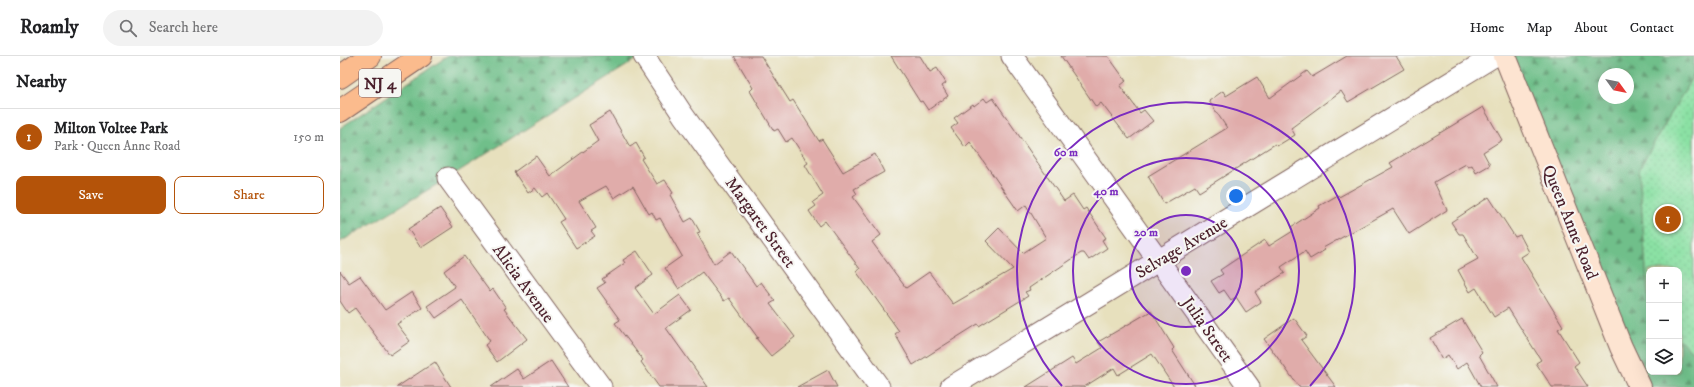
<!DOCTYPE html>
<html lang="en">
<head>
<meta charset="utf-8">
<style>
  :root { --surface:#fff; --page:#f2f2f2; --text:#202124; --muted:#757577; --line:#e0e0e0; --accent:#b45309 }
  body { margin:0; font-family:"IM FELL DW Pica",serif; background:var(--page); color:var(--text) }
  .controls { position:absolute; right:12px; bottom:12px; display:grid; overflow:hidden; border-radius:8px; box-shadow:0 4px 16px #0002 }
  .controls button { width:36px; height:36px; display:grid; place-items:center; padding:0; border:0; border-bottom:1px solid var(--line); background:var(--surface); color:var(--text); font:20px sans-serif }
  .compass { position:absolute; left:1258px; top:12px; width:36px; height:36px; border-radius:50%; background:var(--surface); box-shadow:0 4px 16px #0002; rotate:123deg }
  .you { position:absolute; left:896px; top:140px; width:14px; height:14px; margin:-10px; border:3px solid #fff; border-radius:50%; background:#1a73e8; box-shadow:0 0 0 6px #1a73e833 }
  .badge { display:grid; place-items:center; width:26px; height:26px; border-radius:50%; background:var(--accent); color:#fff; font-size:13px; font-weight:700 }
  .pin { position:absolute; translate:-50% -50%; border:2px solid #fff; box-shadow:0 1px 4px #0006 }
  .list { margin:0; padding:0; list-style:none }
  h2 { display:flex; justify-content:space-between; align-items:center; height:52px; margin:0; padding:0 16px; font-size:17px }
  h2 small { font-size:13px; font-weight:400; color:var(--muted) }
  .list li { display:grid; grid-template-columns:26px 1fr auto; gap:12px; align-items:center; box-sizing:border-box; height:56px; padding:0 16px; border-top:1px solid var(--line) }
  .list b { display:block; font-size:15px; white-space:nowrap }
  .list p { margin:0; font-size:13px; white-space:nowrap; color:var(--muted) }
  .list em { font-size:13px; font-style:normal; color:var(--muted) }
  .actions { display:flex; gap:8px; padding:12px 16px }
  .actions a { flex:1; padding:9px 0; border:1px solid var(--accent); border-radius:8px; text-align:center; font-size:14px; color:var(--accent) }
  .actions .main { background:var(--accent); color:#fff }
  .icon { flex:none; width:22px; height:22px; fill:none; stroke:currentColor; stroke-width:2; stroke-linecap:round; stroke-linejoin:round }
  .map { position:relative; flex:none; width:1354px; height:331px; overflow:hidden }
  header { display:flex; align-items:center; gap:24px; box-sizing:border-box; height:56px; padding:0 20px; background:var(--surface); border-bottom:1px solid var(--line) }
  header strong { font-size:19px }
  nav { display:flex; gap:22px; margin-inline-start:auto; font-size:14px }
  .search { width:280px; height:36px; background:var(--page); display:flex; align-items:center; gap:10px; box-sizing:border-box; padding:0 14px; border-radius:22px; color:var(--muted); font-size:15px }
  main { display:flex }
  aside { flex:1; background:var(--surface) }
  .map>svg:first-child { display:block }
  .forest { fill:url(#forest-firs); stroke:#5d6f5a; fill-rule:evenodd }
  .park { fill:url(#park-dots); stroke:#6a8068 }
  .building { fill:#e0acaa }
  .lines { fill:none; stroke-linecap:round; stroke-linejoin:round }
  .street-casing { stroke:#81635e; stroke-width:23 }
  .secondary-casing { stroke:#81635e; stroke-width:24 }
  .highway-casing { stroke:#81635e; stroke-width:24 }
  .street { stroke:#fff; stroke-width:21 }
  .secondary { stroke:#fde4d1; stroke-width:22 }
  .highway { stroke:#fbbb8d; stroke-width:22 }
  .ring { fill:none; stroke:#7b2cbf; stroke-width:2 }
  .labels { text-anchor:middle; stroke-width:4; stroke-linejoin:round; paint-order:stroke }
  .shield { fill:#f6f6f2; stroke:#7e6067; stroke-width:1 }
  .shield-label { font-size:16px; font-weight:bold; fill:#4a1f2b }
  .street-label { font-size:17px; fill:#4a1f2b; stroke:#f6f6f2 }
  .centre { fill:#7b2cbf; stroke:#f6f6f2; stroke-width:2 }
  .ring-label { font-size:12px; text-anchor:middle; font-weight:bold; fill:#7b2cbf; stroke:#f6f6f2; stroke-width:4; stroke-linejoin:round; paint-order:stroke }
</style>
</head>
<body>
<header>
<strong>Roamly</strong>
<div class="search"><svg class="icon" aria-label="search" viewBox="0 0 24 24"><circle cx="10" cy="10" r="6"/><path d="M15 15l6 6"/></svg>Search here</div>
<nav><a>Home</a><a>Map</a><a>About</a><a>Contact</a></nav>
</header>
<main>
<aside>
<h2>Nearby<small></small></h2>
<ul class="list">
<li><span class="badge">1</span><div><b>Milton Voltee Park</b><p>Park · Queen Anne Road</p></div><em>150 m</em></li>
</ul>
<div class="actions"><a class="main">Save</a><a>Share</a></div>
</aside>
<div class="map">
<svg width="1354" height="331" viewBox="0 0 1354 331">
  <defs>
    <pattern id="forest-firs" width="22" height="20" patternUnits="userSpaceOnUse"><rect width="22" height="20" fill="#70bf8a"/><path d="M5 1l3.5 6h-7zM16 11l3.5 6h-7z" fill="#5e9b71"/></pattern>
    <pattern id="park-dots" width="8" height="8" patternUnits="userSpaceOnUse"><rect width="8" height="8" fill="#8be1a4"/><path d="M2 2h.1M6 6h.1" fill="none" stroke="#79c18d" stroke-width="1.8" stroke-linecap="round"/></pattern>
  </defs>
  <rect width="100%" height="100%" fill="#f6f6f2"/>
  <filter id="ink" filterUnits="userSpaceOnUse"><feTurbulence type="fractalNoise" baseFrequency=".025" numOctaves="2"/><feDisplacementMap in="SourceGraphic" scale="8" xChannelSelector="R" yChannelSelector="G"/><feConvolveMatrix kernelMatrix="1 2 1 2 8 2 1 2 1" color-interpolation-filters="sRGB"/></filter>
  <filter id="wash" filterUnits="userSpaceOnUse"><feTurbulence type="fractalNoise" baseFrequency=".012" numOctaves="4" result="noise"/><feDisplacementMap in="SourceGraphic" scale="16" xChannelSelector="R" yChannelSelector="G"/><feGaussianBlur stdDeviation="0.9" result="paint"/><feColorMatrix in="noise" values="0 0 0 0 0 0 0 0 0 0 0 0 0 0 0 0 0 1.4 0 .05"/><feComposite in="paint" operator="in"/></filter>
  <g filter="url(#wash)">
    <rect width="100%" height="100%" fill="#e7e0bd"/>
    <path class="forest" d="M108 0H302L108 122 0 186V72Z
      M1165 0H1354V18L1299 113 1309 255V316H1339V283L1354 297V331H1300ZM1264 18H1288V42H1264Z"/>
    <path class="park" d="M1354 18V297L1339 283V214H1309V255L1299 113Z"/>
    <g id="blocks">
      <path class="building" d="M394 0H421L450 46 453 44 479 85 482 83 503 116 535 98 544 116 514 133 517 138 513 141 541 179 532 186 566 232 589 216 613 248 673 213 646 185 659 172 683 197 706 182 686 149 678 155 630 86 625 91 611 72 618 67 614 62 633 48 634 50 644 42 647 46 653 42 724 145 733 139 743 154 746 152 766 182 762 184 767 192 749 204 744 197H741L689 232 690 234 685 236 688 240 639 270 638 268 573 309 555 278 559 275 516 215 520 213 485 165 479 170 469 155 476 150 473 146 483 139 465 109 468 107 452 82 446 86 438 73 434 75 410 35 413 32Z
        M551 0H580L590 16 597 12 606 27 602 30 608 40 588 54 582 45 580 46Z
        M721 0H768L786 25 780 30 800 57 804 54 813 65 789 83 761 47 756 51Z
        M1007 0H1056L1064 13 1008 46 1001 35 951 72 955 79 937 90 935 88 859 136 855 130 824 148 808 120 887 72 869 45 883 35 886 40 917 21 930 42 967 15 972 21Z
        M1143 51 1162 84 1143 96 1150 109 1136 117 1132 109 1128 111 1126 108 1094 126 1107 154 1069 178 1053 153 983 192 985 194 970 203 965 195 941 211 945 217 915 236 921 246 906 256 896 241 891 244 884 234 879 237 871 225 883 218 880 214 925 184 929 190 953 175 951 171 980 152 979 150 998 139 999 141 1053 111 1050 107Z
        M270 56 290 91 296 87 304 101 301 103 317 128 325 124 333 137 330 139 345 166 352 162 360 176 357 177 374 208 391 195 416 230 421 226 435 245 430 248 455 281 431 300 416 282H418L389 242 384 245 362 216 339 233 325 212 342 200 320 162 316 164 312 156 309 158 293 130 274 142 266 130 239 145 256 172 251 175 255 180 236 192 219 166 224 163 207 137 202 141 195 132 188 137 174 116 196 100 210 120 258 85 249 69Z
        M1149 141 1175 181 1180 179 1189 196 1181 201 1223 270 1218 273 1239 306 1234 310 1248 331H1212L1196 307 1201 304 1168 252 1154 261 1136 232 1130 236 1118 214 1138 203 1123 178H1119L1111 166Z
        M100 152 113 171 81 192 68 173Z
        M297 195 313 219 295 232 314 258 340 239 351 254 326 272 368 331H319L301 306 303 304 275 267 280 264 257 232 265 227 262 223 285 207 283 204Z
        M124 200 150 236 153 233 166 252 164 253 187 283 157 306 145 289 150 285 122 244 96 262 87 250 115 231 104 215Z
        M0 215 9 227 20 220 45 254 72 236 82 252 57 268 70 285 50 299 15 252 8 257 0 245Z
        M811 255 834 292 832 294 856 331H834L812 298 778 319 774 312 744 331H686L732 302 736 308 762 292 758 286Z
        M954 262 967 280 961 284 996 331H959L924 283Z
        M1122 263 1142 296 1139 299 1157 331H1141L1127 306 1117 313 1108 299 1102 303 1090 282Z
        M211 305 228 331H151L177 313 184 323Z
        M95 306 111 331H57Z
        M488 314 497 331H457Z"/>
    </g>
  </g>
  <g filter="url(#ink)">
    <use href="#blocks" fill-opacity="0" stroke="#81635e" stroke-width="1"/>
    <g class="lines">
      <g class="street-casing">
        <path id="street" d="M304 0 343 59 539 331
          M672 0 909 331
          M108 122 261 331
          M611 331 1154 0"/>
      </g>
      <g class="secondary-casing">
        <path id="secondary" d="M1165 0 1281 291 1300 331"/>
      </g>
      <g class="highway-casing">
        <path id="highway" d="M0 21 30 0
          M0 55 81 0"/>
      </g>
      <use href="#street" class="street"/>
      <use href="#secondary" class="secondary"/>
      <use href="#highway" class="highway"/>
    </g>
  </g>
  <circle cx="846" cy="215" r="56" fill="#7b2cbf" fill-opacity=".12"/>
  <g class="ring">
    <circle cx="846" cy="215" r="56"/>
    <circle cx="846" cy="215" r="113"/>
    <path d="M722 330A169 169 0 1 1 970 330"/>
  </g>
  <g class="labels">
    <rect class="shield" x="19" y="13" width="42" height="28" rx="3"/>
    <g class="shield-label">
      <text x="40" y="33">NJ 4</text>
    </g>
    <g class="street-label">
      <text transform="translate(421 166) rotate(54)" y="6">Margaret Street</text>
      <text transform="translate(1231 166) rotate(68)" y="6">Queen Anne Road</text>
      <text transform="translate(841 191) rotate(-31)" y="6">Selvage Avenue</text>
      <text transform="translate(184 227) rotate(54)" y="6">Alicia Avenue</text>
      <text transform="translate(868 273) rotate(55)" y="6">Julia Street</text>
    </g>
  </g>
  <circle cx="846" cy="215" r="6" class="centre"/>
  <g class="ring-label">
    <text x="726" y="100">60 m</text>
    <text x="766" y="139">40 m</text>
    <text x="806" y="180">20 m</text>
  </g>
</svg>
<div class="controls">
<button>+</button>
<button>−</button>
<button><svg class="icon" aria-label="layers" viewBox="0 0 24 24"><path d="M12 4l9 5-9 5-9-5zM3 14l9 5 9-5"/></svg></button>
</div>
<svg class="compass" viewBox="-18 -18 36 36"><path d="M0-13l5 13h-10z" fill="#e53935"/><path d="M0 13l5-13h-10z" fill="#757577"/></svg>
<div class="you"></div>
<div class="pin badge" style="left:1328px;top:163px">1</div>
</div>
</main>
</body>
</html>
